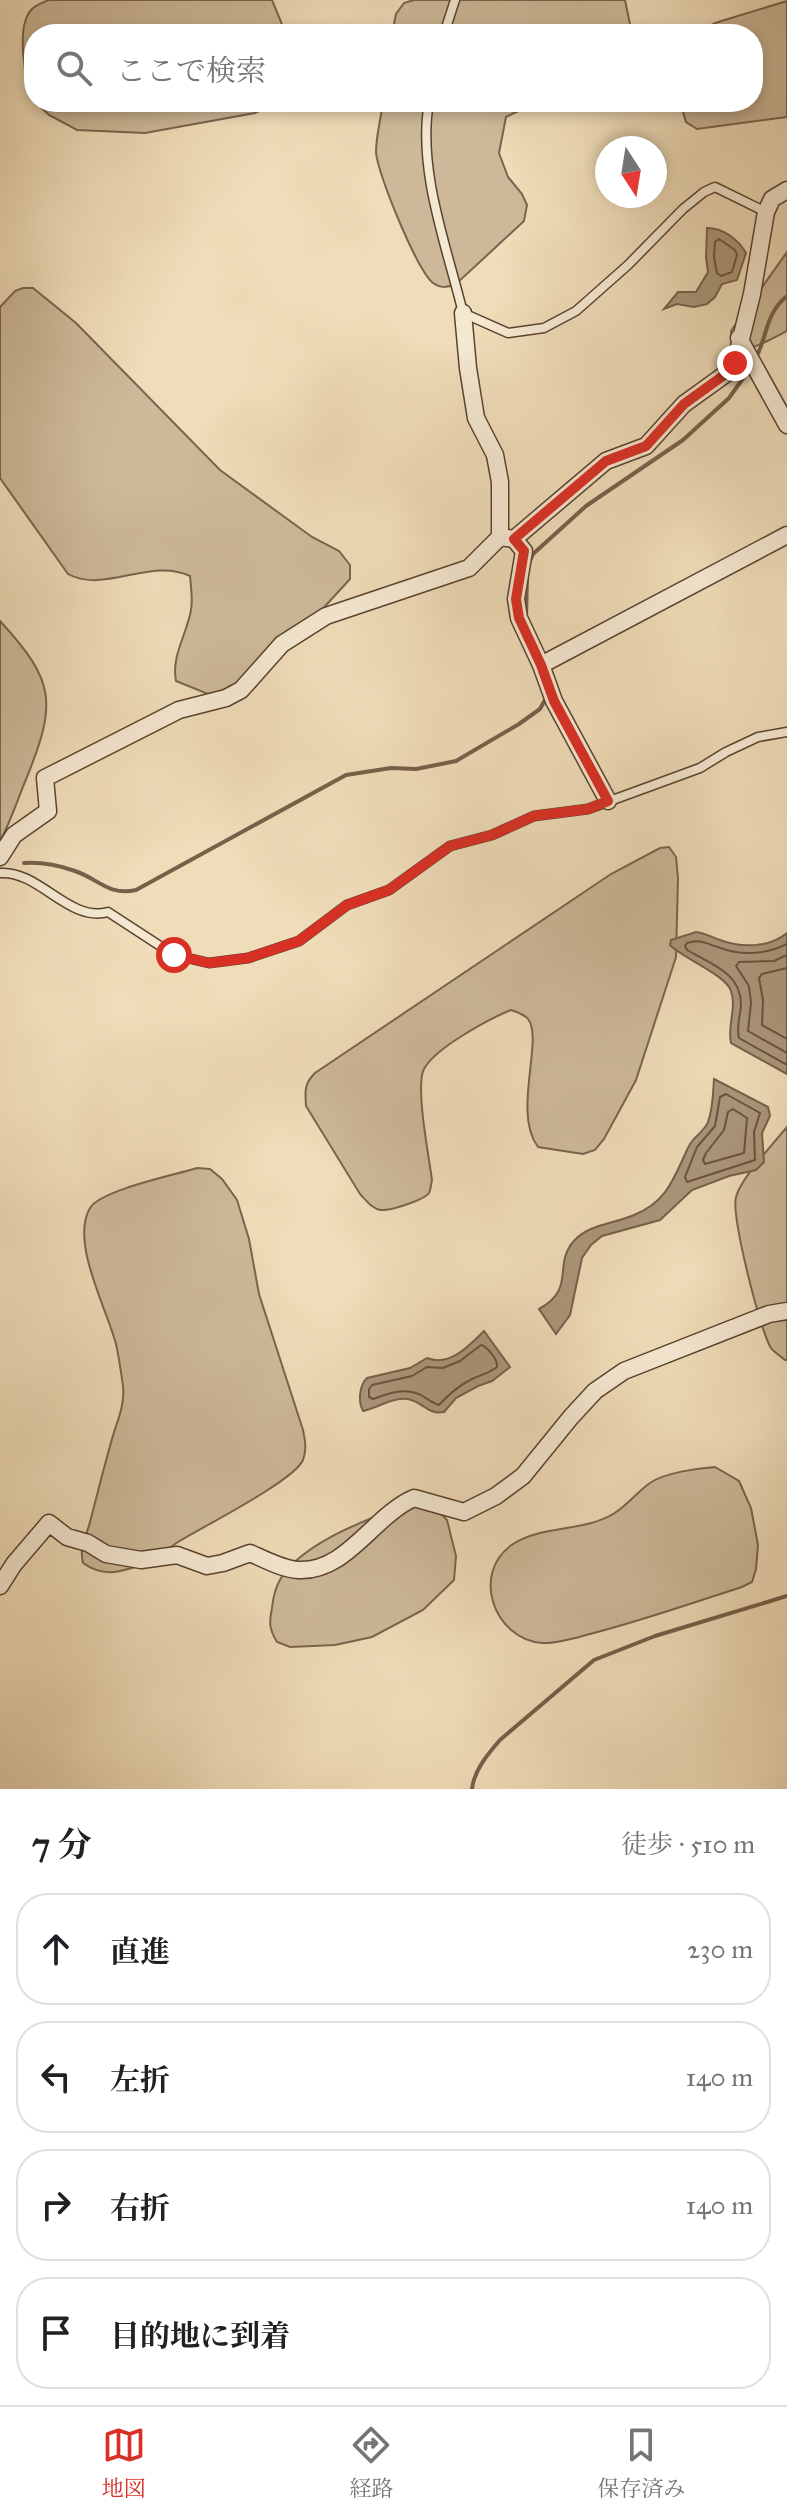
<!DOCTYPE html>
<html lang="ja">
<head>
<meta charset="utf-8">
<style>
  :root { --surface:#fff; --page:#f2f2f2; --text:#202124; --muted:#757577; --line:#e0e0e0; --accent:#d93025 }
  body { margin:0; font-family:"IM FELL Great Primer","Noto Serif JP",serif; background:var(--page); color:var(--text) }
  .compass { position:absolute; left:595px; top:136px; width:72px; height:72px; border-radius:50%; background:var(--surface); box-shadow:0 4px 12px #0003; rotate:168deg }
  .stop { position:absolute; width:24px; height:24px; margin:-18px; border:6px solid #d93025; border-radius:50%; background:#fff }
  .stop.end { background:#d93025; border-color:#fff; box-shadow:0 2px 8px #0008 }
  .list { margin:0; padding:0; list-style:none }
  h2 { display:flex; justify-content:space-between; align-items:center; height:104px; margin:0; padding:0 32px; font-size:34px }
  h2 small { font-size:26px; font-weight:400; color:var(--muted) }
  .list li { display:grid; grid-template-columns:52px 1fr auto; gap:24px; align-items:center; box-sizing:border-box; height:112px; margin:0 16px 16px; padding:0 16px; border:2px solid var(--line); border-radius:32px }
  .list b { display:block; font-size:30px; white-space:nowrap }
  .list em { font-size:26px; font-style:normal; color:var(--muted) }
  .icon { flex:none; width:44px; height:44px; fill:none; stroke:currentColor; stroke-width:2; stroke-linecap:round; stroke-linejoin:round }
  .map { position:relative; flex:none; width:787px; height:1789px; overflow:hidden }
  .search { position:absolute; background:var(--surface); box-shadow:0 4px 12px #0003; left:24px; right:24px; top:24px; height:88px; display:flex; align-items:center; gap:20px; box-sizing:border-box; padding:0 28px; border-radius:32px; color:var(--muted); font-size:30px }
  .sheet { height:616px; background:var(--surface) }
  nav { display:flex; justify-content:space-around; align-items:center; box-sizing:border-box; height:112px; border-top:2px solid var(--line); background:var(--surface); font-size:22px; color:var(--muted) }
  nav a { display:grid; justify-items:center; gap:4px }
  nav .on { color:var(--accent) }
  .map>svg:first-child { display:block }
  .green { fill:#cdb999; stroke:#7a644e; stroke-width:2 }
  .water { fill:#ab967a; stroke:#77604a; stroke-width:2 }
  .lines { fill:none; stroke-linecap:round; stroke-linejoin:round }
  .shore { stroke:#6a523e; stroke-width:2 }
  .stream { stroke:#77604a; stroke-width:4 }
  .lane-casing { stroke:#5a4230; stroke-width:11 }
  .street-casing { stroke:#5a4230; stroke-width:19 }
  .lane { stroke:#f5e8d1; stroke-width:8 }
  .street { stroke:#f5e8d1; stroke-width:16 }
  .route { stroke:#d93025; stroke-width:10 }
</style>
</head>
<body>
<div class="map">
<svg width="787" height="1789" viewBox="0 0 787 1789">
  <rect width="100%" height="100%" fill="#efdcb8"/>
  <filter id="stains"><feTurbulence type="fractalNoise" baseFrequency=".0025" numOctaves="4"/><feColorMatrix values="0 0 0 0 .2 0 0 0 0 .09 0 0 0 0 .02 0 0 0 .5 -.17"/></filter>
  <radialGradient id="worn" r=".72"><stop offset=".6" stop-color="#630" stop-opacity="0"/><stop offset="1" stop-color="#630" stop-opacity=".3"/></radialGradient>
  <path class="green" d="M49 0H272L286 34H34V101C25 81 15 26 32 9 36 5 44 2 49 0Z
    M414 0H625L632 34H392L396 14 404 3Z
    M787 1V117L697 129 686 122 680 102H753V34H695L715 23Z
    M35 102H278L255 113 145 133 77 130 49 115Z
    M383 102H613C587 116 564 106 536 107 525 107 516 112 506 117L499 153 508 177 522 194 527 205 524 221 456 284C448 287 441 289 433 283 417 270 377 173 376 152 376 136 381 118 383 102Z
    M787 252V331C771 339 754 350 736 349L732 341 731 331Z
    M23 288H33L76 323 220 470 312 537 339 551 350 565V579L275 661 225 691 208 694 176 681C171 656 187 634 191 610 193 598 191 588 190 576 151 557 104 594 68 574L0 478V307L15 291Z
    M0 621C55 681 57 702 27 777 18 798 11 821 0 841Z
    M669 847 676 857 678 878 676 957 636 1080 604 1139 595 1150 583 1154 538 1147C512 1113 544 1039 528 1019 524 1014 517 1012 511 1010 489 1019 435 1048 424 1069 415 1086 429 1157 432 1180 431 1184 431 1189 429 1193 424 1200 390 1211 381 1210 372 1209 366 1200 360 1194L306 1106C305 1091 304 1084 315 1073L611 874 660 848Z
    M787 1127V1360H785C780 1356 774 1352 771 1348 760 1331 731 1215 736 1197 741 1178 774 1143 787 1127Z
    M197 1168 210 1169 222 1179 237 1200 249 1239 259 1294 303 1430C305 1440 307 1450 303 1460 294 1481 202 1527 178 1542 166 1550 155 1561 141 1565 118 1573 103 1577 83 1563 79 1546 86 1538 90 1522 97 1495 104 1467 112 1439 117 1421 125 1406 123 1386 121 1372 119 1357 116 1344 107 1309 70 1242 90 1208 101 1190 175 1175 197 1168Z
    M715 1467 739 1481 751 1508 758 1545 756 1569 752 1582 742 1587C692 1603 641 1621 590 1634 575 1638 557 1644 542 1643 494 1639 470 1573 513 1544 542 1525 583 1532 613 1514 627 1506 637 1492 650 1483 664 1473 698 1468 715 1467Z
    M418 1499 429 1501 447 1520 456 1556 454 1580 423 1610 372 1637 335 1645 290 1647 277 1642C269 1629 269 1623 272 1608 273 1598 276 1586 281 1578 306 1539 376 1517 418 1499Z"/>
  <path class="water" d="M707 228C723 228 738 239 746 253L737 280 722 284 715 297 707 304 694 307 677 304 664 309 678 292H696L708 272 706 257Z
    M696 932C705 933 711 937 720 940 741 948 769 948 787 933V1074L731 1043C727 1026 737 1008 731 991 726 975 684 959 670 945L671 940Z
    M714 1079 768 1107 770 1116 762 1133 764 1162 756 1170 729 1176 692 1190 660 1220 602 1236 591 1245 582 1258 570 1315 556 1334 539 1309C576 1289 553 1266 573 1242 588 1224 614 1224 634 1215 669 1201 674 1176 689 1146 693 1137 704 1132 708 1122 713 1109 713 1093 714 1079Z
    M484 1331 510 1367 492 1381 478 1386 456 1398 444 1412C428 1415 423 1402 408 1399 392 1397 378 1408 363 1411 358 1402 359 1386 367 1378L410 1368 427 1358C450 1367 469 1346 484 1331Z"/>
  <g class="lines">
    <path class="shore" d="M719 239 735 250 737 255 732 272 721 276 717 273 714 257 715 242Z
      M787 944C765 955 740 956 718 947 705 943 700 939 687 943L685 946 687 950C711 964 742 973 741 1006 740 1017 736 1027 739 1038L787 1065
      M787 955 774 961 739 962 736 966 749 986 751 1003 748 1031 787 1053
      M787 968 762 974 759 978 763 1000 762 1025 787 1039
      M726 1094 760 1113 754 1132 755 1160 687 1182 685 1177 697 1147 715 1126 720 1097Z
      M733 1109 747 1118 744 1153 705 1164 703 1160 706 1153 724 1130 728 1112Z
      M481 1345C488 1347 498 1360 497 1367 489 1373 481 1375 472 1379 458 1386 449 1394 439 1405 432 1403 428 1399 421 1395 405 1387 389 1393 373 1399L369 1397V1389L372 1385 412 1376 427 1367 443 1368 460 1361Z"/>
    <path class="stream" d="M755 360C768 335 765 314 787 296
      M529 563 533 554 586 506 683 440 729 398 751 367
      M526 618 527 575
      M24 863C42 862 58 865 75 871 99 879 108 896 136 890L346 775 391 768 416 769 456 761 519 724 540 709 546 698
      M472 1789C474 1770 488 1754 500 1740L594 1660 655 1636 787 1596"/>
    <g class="lane-casing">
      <path id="lane" d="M444 34 455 0
        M429 102C417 170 447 247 463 313L508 333 544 328 576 311 628 265 683 209 704 192 715 187 766 212
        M0 873C39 870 69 923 108 912L174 955 209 963 248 958 299 941 347 905 389 890 450 846 492 835 534 816 588 809 700 768 726 752 758 737 787 732"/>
    </g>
    <g class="street-casing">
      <path id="street" d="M739 338 787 425
        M500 537 514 539 606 461 646 446 684 404 727 373 735 363 752 294 766 212 772 199 787 190
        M514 539 524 551 516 599 519 618 541 665 554 701 608 801
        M541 665 787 535
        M0 857 14 835 48 811 45 778 179 710 226 698 241 690 282 644 326 616 469 568 500 537V482L495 455 476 418 468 368 463 313
        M0 1586 14 1564 49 1523 67 1537 88 1543 106 1554 141 1560 177 1555 207 1566 223 1563 250 1553C264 1559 282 1569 298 1570 346 1573 373 1516 414 1498L464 1512 496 1496 523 1476 571 1417 595 1391 624 1371 769 1314 787 1311"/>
    </g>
    <use href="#lane" class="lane"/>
    <use href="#street" class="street"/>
  </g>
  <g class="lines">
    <path class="route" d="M174 955 209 963 248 958 299 941 347 905 389 890 450 846 492 835 534 816 588 809 608 801 554 701 541 665 519 618 516 599 524 551 514 539 606 461 646 446 684 404 727 373 735 363"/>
  </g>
  <rect width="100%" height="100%" filter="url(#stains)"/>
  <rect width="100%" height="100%" fill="url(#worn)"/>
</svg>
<svg class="compass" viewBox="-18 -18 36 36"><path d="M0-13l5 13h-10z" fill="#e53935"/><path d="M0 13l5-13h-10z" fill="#757577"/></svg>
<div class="stop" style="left:174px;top:955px"></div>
<div class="stop end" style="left:735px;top:363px"></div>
<div class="search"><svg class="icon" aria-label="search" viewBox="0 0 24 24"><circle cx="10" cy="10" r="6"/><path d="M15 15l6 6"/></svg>ここで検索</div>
</div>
<section class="sheet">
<h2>7 分<small>徒歩 · 510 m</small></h2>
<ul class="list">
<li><svg class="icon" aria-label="ahead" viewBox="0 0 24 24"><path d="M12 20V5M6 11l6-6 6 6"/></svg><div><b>直進</b></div><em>230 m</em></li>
<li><svg class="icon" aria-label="left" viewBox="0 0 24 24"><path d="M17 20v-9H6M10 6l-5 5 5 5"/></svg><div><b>左折</b></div><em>140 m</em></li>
<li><svg class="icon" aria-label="right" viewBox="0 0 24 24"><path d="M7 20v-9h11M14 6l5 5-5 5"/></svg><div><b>右折</b></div><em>140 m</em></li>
<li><svg class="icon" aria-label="arrive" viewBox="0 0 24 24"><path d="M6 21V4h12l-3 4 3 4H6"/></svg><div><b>目的地に到着</b></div></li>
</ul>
</section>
<nav>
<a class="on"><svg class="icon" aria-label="map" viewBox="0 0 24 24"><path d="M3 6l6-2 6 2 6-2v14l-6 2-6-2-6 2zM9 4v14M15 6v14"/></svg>地図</a>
<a><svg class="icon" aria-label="directions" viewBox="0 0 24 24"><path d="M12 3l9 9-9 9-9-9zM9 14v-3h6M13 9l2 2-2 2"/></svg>経路</a>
<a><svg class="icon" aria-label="saved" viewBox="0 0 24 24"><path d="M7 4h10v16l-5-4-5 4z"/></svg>保存済み</a>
</nav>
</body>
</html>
